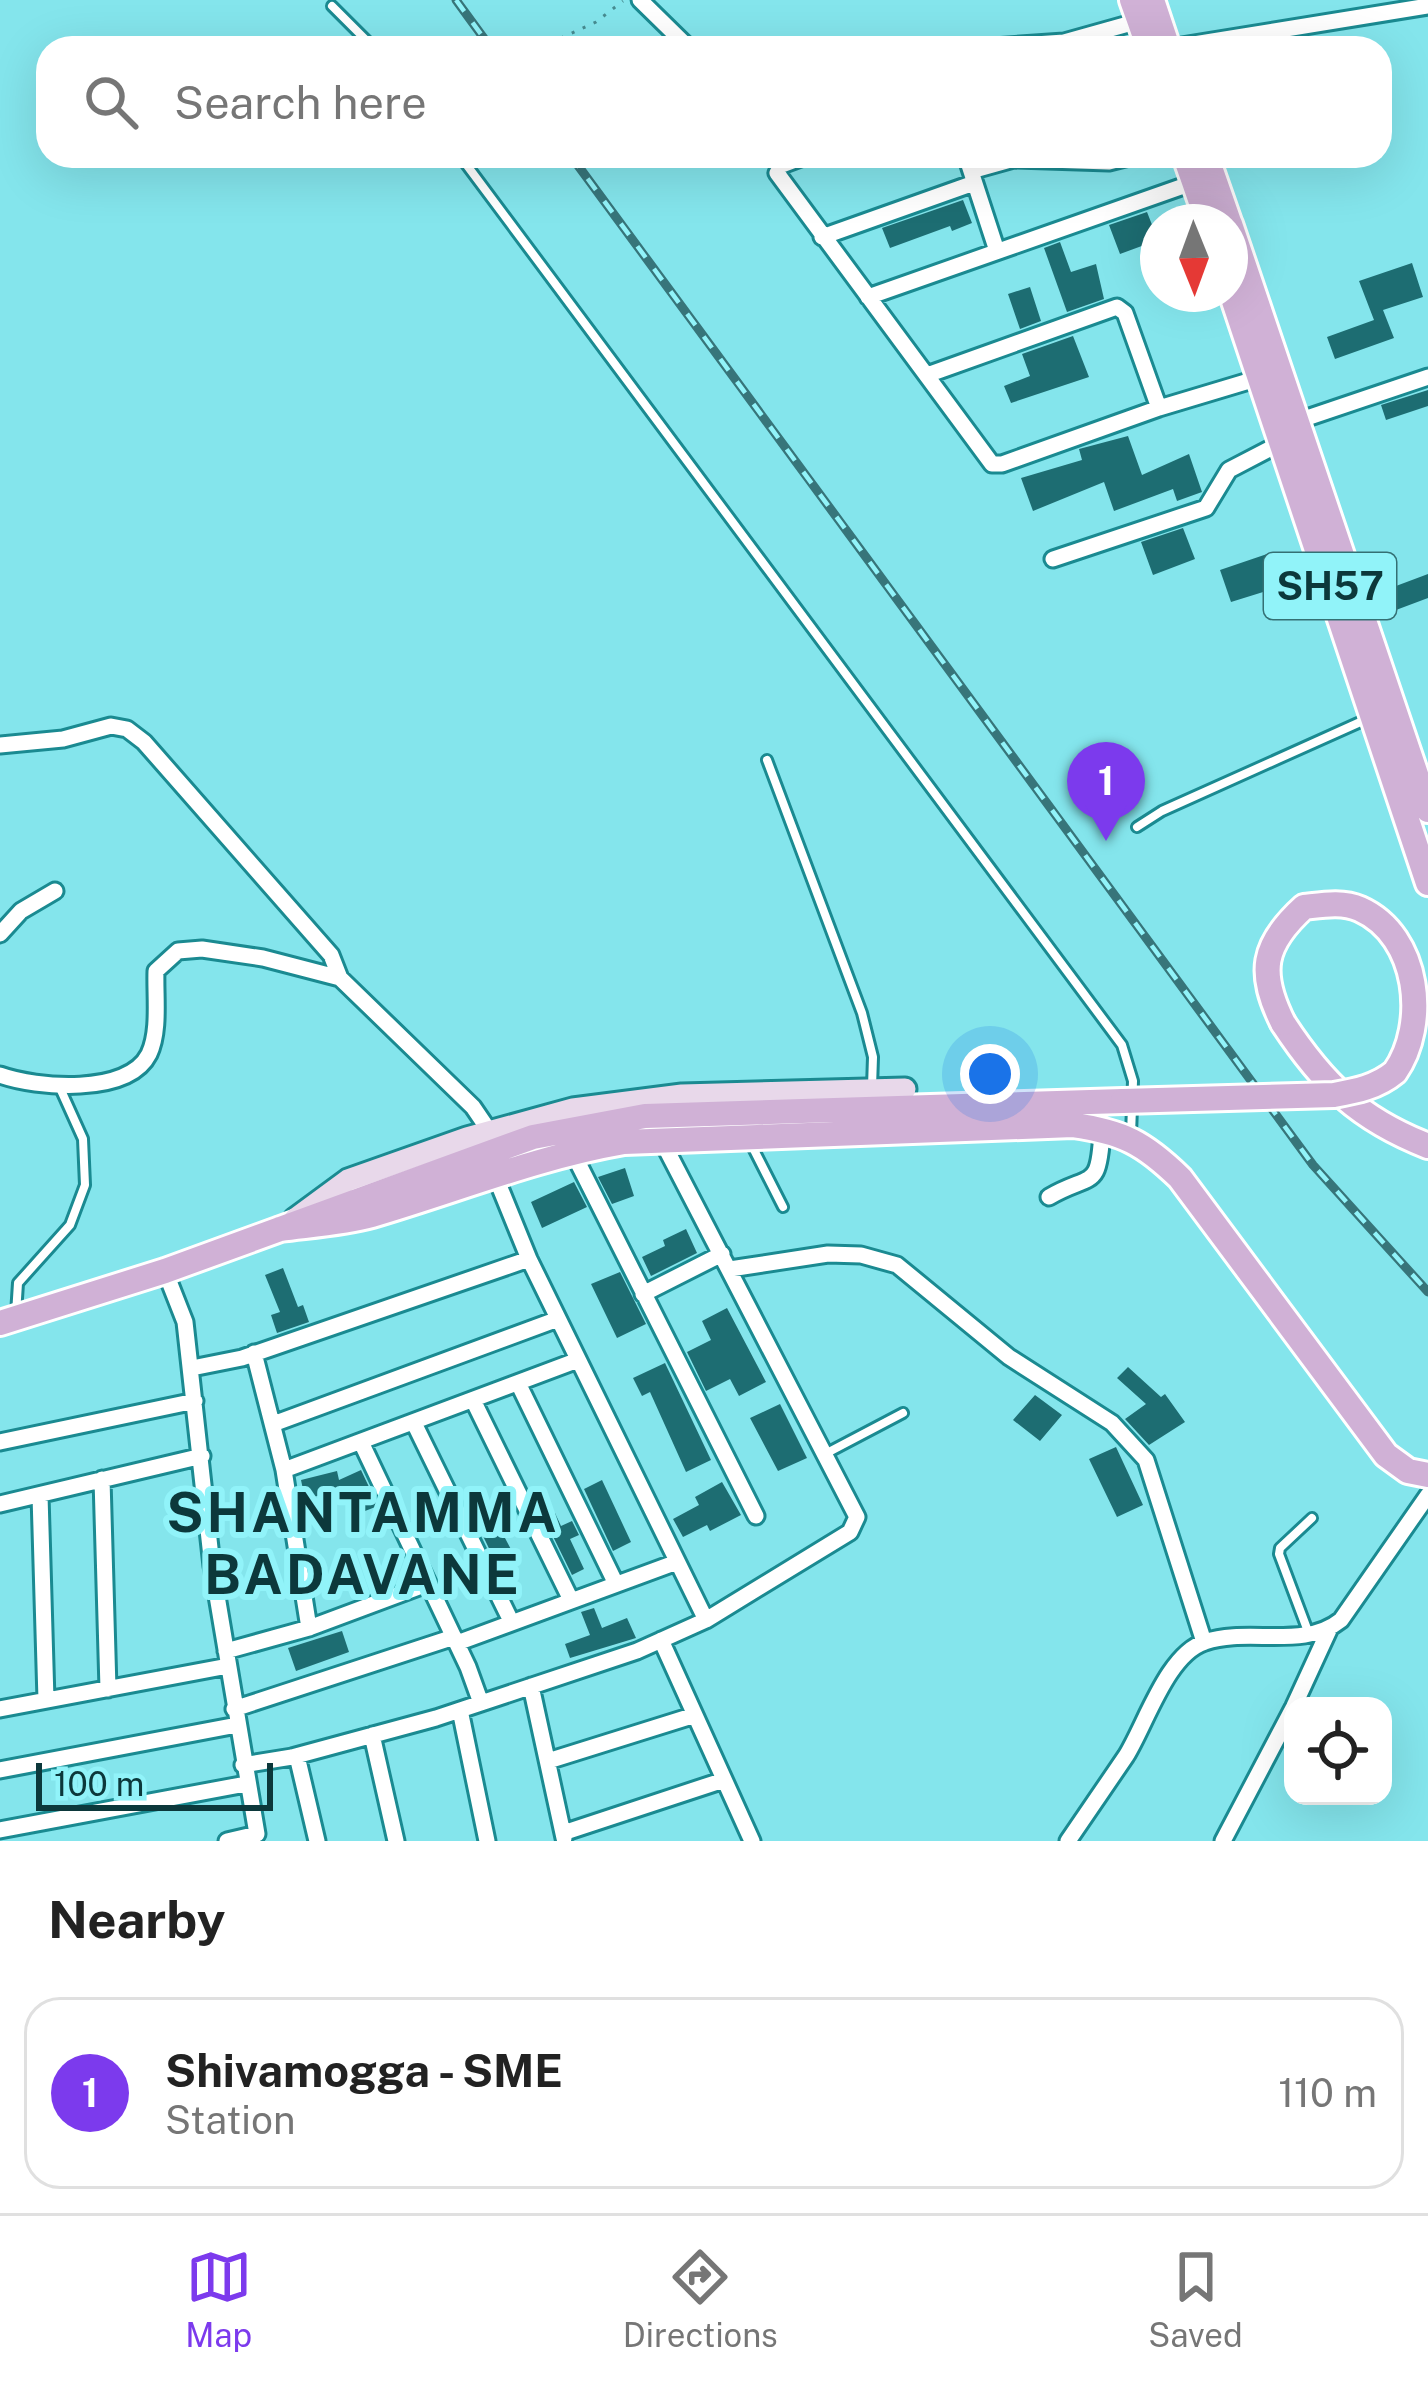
<!DOCTYPE html>
<html lang="en">
<head>
<meta charset="utf-8">
<style>
  :root { --surface:#fff; --page:#f6f6f6; --text:#222; --muted:#767676; --line:#e0e0e0; --accent:#7c3aed }
  body { margin:0; font-family:"Public Sans",sans-serif; background:var(--page); color:var(--text) }
  .controls { position:absolute; right:36px; bottom:36px; display:grid; overflow:hidden; border-radius:24px; box-shadow:0 12px 48px #0002 }
  .controls button { width:108px; height:108px; display:grid; place-items:center; padding:0; border:0; border-bottom:3px solid var(--line); background:var(--surface); color:var(--text); font:60px sans-serif }
  .compass { position:absolute; left:1140px; top:204px; width:108px; height:108px; border-radius:50%; background:var(--surface); box-shadow:0 12px 48px #0002; rotate:179deg }
  .scale { position:absolute; left:36px; bottom:30px; width:237px; box-sizing:border-box; padding-left:12px; border:6px solid #0c383b; border-top:0; font-size:33px; line-height:42px; white-space:nowrap; color:#0c383b; -webkit-text-stroke:9px #91f3f9; paint-order:stroke }
  .you { position:absolute; left:990px; top:1074px; width:42px; height:42px; margin:-30px; border:9px solid #fff; border-radius:50%; background:#1a73e8; box-shadow:0 0 0 18px #1a73e833 }
  .badge { display:grid; place-items:center; width:78px; height:78px; border-radius:50%; background:var(--accent); color:#fff; font-size:39px; font-weight:700 }
  .pin { position:absolute; translate:-50% -99px; filter:drop-shadow(0 3px 6px #0008) }
  .pin::after { content:''; position:absolute; top:63px; width:42px; height:36px; background:inherit; clip-path:polygon(0 0,100% 0,50% 100%) }
  .list { margin:0; padding:0; list-style:none }
  h2 { display:flex; justify-content:space-between; align-items:center; height:156px; margin:0; padding:0 48px; font-size:51px }
  h2 small { font-size:39px; font-weight:400; color:var(--muted) }
  .list li { display:grid; grid-template-columns:78px 1fr auto; gap:36px; align-items:center; box-sizing:border-box; height:192px; margin:0 24px 24px; padding:0 24px; border:3px solid var(--line); border-radius:36px }
  .list b { display:block; font-size:45px; white-space:nowrap }
  .list p { margin:0; font-size:39px; white-space:nowrap; color:var(--muted) }
  .list em { font-size:39px; font-style:normal; color:var(--muted) }
  .icon { flex:none; width:66px; height:66px; fill:none; stroke:currentColor; stroke-width:2; stroke-linecap:round; stroke-linejoin:round }
  .map { position:relative; flex:none; width:1428px; height:1841px; overflow:hidden }
  .search { position:absolute; background:var(--surface); box-shadow:0 12px 48px #0002; left:36px; right:36px; top:36px; height:132px; display:flex; align-items:center; gap:30px; box-sizing:border-box; padding:0 42px; border-radius:36px; color:var(--muted); font-size:45px }
  .sheet { height:372px; background:var(--surface) }
  nav { display:flex; justify-content:space-around; align-items:center; box-sizing:border-box; height:168px; border-top:3px solid var(--line); background:var(--surface); font-size:33px; color:var(--muted) }
  nav a { display:grid; justify-items:center; gap:6px }
  nav .on { color:var(--accent) }
  .map>svg:first-child { display:block }
  .building { fill:#1d6d72 }
  .lines { fill:none; stroke-linecap:round; stroke-linejoin:round }
  .lane-casing { stroke:#1a8a91; stroke-width:14 }
  .street-casing { stroke:#1a8a91; stroke-width:21 }
  .secondary-casing { stroke:#1a8a91; stroke-width:27 }
  .primary-casing { stroke:#fff; stroke-width:30 }
  .path { stroke:#478c91; stroke-width:3; stroke-dasharray:3 9; stroke-linecap:butt }
  .lane { stroke:#fff; stroke-width:8 }
  .street { stroke:#fff; stroke-width:15 }
  .secondary { stroke:#e8d8ea; stroke-width:21 }
  .primary { stroke:#d0b1d6; stroke-width:24 }
  .rail-casing { stroke:#37757a; stroke-width:9 }
  .rail { stroke:#91f3f9; stroke-width:4.5; stroke-dasharray:14; stroke-linecap:butt }
  .primary-bridge-casing { stroke:#fff; stroke-width:30; stroke-linecap:butt }
  .primary-bridge { stroke:#d0b1d6; stroke-width:24 }
  .labels { text-anchor:middle; stroke-width:12; stroke-linejoin:round; paint-order:stroke }
  .shield { fill:#91f3f9; stroke:#347074; stroke-width:3 }
  .shield-label { font-size:39px; font-weight:bold; fill:#0c383b }
  .district-label { font-size:54px; font-weight:bold; letter-spacing:3px; fill:#0c383b; stroke:#91f3f9 }
</style>
</head>
<body>
<div class="map">
<svg width="1428" height="1841" viewBox="0 0 1428 1841">
  <rect width="100%" height="100%" fill="#84e5ec"/>
  <path class="building" d="M963 200 972 223 952 231 950 226 890 248 882 228Z
    M1147 212 1158 240 1120 254 1109 225Z
    M1060 242 1071 272 1096 264 1104 299 1067 312 1044 248Z
    M1412 263 1423 297 1383 310 1394 338 1335 359 1327 337 1374 320 1359 281Z
    M1030 287 1041 321 1020 329 1008 294Z
    M1073 336 1089 377 1011 403 1004 386 1030 376 1022 354Z
    M1428 390V406L1386 420 1381 405Z
    M1128 436 1142 475 1189 454 1202 492 1177 501 1173 489 1114 511 1104 482 1033 511 1021 478 1082 460 1079 449Z
    M1183 528 1195 559 1153 575 1141 542Z
    M1270 553 1282 586 1231 602 1220 570Z
    M1428 574V598L1388 613 1380 592Z
    M625 1168 634 1196 612 1204 598 1177Z
    M574 1182 587 1207 542 1228 531 1202Z
    M686 1229 697 1253 651 1276 642 1257 665 1246 663 1240Z
    M283 1268 298 1307 303 1305 309 1322 277 1333 271 1315 280 1312 265 1275Z
    M620 1272 646 1324 617 1338 591 1284Z
    M727 1308 766 1382 739 1396 730 1379 706 1391 687 1352 711 1340 702 1321Z
    M665 1363 711 1460 686 1472 650 1392 642 1396 633 1378Z
    M1128 1367 1161 1397 1165 1394 1185 1422 1149 1445 1125 1419 1146 1404 1117 1378Z
    M1035 1395 1062 1415 1040 1441 1013 1420Z
    M780 1404 807 1458 778 1471 750 1418Z
    M1116 1447 1143 1505 1117 1517 1089 1459Z
    M361 1470 378 1506 365 1511 354 1487 305 1499 301 1480 337 1471 339 1480Z
    M602 1480 631 1542 613 1551 584 1489Z
    M722 1482 741 1515 710 1531 707 1525 683 1537 673 1519 699 1505 695 1497Z
    M487 1504 514 1555 496 1563 471 1511Z
    M555 1513 561 1526 572 1521 579 1535 570 1539 584 1569 572 1575 544 1518Z
    M594 1608 602 1628 627 1618 636 1638 570 1658 565 1644 590 1635 581 1612Z
    M342 1631 349 1652 296 1671 288 1648Z"/>
  <g class="lines">
    <g class="lane-casing">
      <path id="lane" d="M332 6 374 48
        M460 156 1122 1045 1133 1081 1131 1134
        M767 760 862 1013 873 1057 872 1087
        M1137 827 1162 811 1367 719
        M751 1144 783 1207
        M16 1314 18 1283 70 1225 85 1185 83 1139 60 1088
        M825 1454 903 1413
        M1309 1634 1279 1554 1280 1548 1312 1518"/>
    </g>
    <g class="street-casing">
      <path id="street" d="M640 0 689 48
        M979 48 1064 42 1139 21
        M1169 48 1428 6
        M806 156 782 165 777 173 992 464H1002L1159 408 1259 378
        M966 156 997 251
        M971 171 1014 159 1109 162 1133 156
        M822 237 974 183
        M868 297 1195 182
        M927 375 1117 307 1125 313 1159 408
        M1289 424 1428 377
        M1053 559 1206 508 1229 470 1281 443
        M0 745 63 739 111 726 127 729 144 742 331 955 340 978
        M0 934 21 911 55 891
        M0 1075C36 1088 128 1096 149 1054 160 1031 155 996 156 971L178 951 202 949 263 958 340 978 473 1107 490 1132
        M572 1151 756 1516
        M494 1173 529 1259 706 1620
        M1049 1197C1092 1172 1099 1192 1102 1130
        M730 1269 828 1254 861 1255 897 1265 1009 1357 1112 1423 1146 1460 1204 1642
        M165 1271 185 1322 212 1566 257 1834 227 1841
        M643 1294 722 1254
        M254 1353 284 1470 309 1628
        M192 1368 242 1358 529 1259
        M518 1383 616 1584
        M473 1400 571 1600
        M414 1423 511 1621
        M273 1424 558 1319
        M0 1442 195 1401
        M361 1442 468 1667 481 1703
        M284 1470 578 1360
        M102 1479 108 1689
        M40 1495 46 1700
        M0 1504 202 1456
        M661 1640 752 1841
        M457 1643 677 1562
        M226 1651 309 1628 427 1584
        M531 1686 564 1838
        M1294 1706 1329 1630
        M0 1709 228 1666
        M234 1709 454 1637
        M460 1710 487 1841
        M372 1735 396 1841
        M297 1756 317 1841
        M548 1761 695 1715
        M243 1765 292 1757 436 1718 637 1651 706 1620 850 1532 857 1517 661 1139
        M0 1770 237 1725
        M0 1830 246 1784
        M563 1833 724 1780
        M1068 1841C1087 1813 1107 1784 1126 1756 1146 1724 1167 1654 1205 1642 1248 1627 1304 1650 1341 1620L1428 1495
        M1223 1841 1293 1708"/>
    </g>
    <g class="secondary-casing">
      <path id="secondary" d="M295 1219 348 1180 467 1138 573 1109 682 1095 905 1089"/>
    </g>
    <g class="primary-casing">
      <path id="primary" d="M1132 0 1149 48
        M1152 0 1168 48
        M1185 156 1208 222
        M1206 156 1229 222
        M1230 224 1428 810
        M1230 289 1428 883
        M1283 1023C1323 1084 1359 1119 1428 1146
        M280 1229C310 1225 343 1223 372 1215 457 1190 537 1157 624 1142L1073 1125C1123 1132 1144 1143 1180 1178L1386 1455 1408 1471 1428 1475
        M0 1323 165 1271 533 1137 645 1116 1123 1101"/>
    </g>
    <path class="path" d="M539 48 596 22 623 1"/>
    <use href="#lane" class="lane"/>
    <use href="#street" class="street"/>
    <use href="#secondary" class="secondary"/>
    <use href="#primary" class="primary"/>
    <g class="rail-casing">
      <path id="rail" d="M456 0 491 48
        M571 156 1313 1165 1428 1292"/>
    </g>
    <use href="#rail" class="rail"/>
    <g class="primary-bridge-casing">
      <path id="primary-bridge" d="M1123 1101 1334 1095C1356 1091 1377 1087 1395 1072 1428 1025 1420 936 1360 909 1342 901 1322 905 1304 907 1262 945 1258 973 1283 1023"/>
    </g>
    <use href="#primary-bridge" class="primary-bridge"/>
  </g>
  <g class="labels">
    <rect class="shield" x="1264" y="553" width="132" height="66" rx="9"/>
    <g class="shield-label">
      <text x="1330" y="600">SH57</text>
    </g>
    <g class="district-label">
      <text x="363" y="1532">SHANTAMMA<tspan x="363" dy="62">BADAVANE</tspan></text>
    </g>
  </g>
</svg>
<div class="controls">
<button><svg class="icon" aria-label="locate" viewBox="0 0 24 24"><circle cx="12" cy="12" r="6"/><path d="M12 2v4M12 18v4M2 12h4M18 12h4"/></svg></button>
</div>
<svg class="compass" viewBox="-18 -18 36 36"><path d="M0-13l5 13h-10z" fill="#e53935"/><path d="M0 13l5-13h-10z" fill="#767676"/></svg>
<div class="scale">100 m</div>
<div class="you"></div>
<div class="pin badge" style="left:1106px;top:841px">1</div>
<div class="search"><svg class="icon" aria-label="search" viewBox="0 0 24 24"><circle cx="10" cy="10" r="6"/><path d="M15 15l6 6"/></svg>Search here</div>
</div>
<section class="sheet">
<h2>Nearby<small></small></h2>
<ul class="list">
<li><span class="badge">1</span><div><b>Shivamogga - SME</b><p>Station</p></div><em>110 m</em></li>
</ul>
</section>
<nav>
<a class="on"><svg class="icon" aria-label="map" viewBox="0 0 24 24"><path d="M3 6l6-2 6 2 6-2v14l-6 2-6-2-6 2zM9 4v14M15 6v14"/></svg>Map</a>
<a><svg class="icon" aria-label="directions" viewBox="0 0 24 24"><path d="M12 3l9 9-9 9-9-9zM9 14v-3h6M13 9l2 2-2 2"/></svg>Directions</a>
<a><svg class="icon" aria-label="saved" viewBox="0 0 24 24"><path d="M7 4h10v16l-5-4-5 4z"/></svg>Saved</a>
</nav>
</body>
</html>
